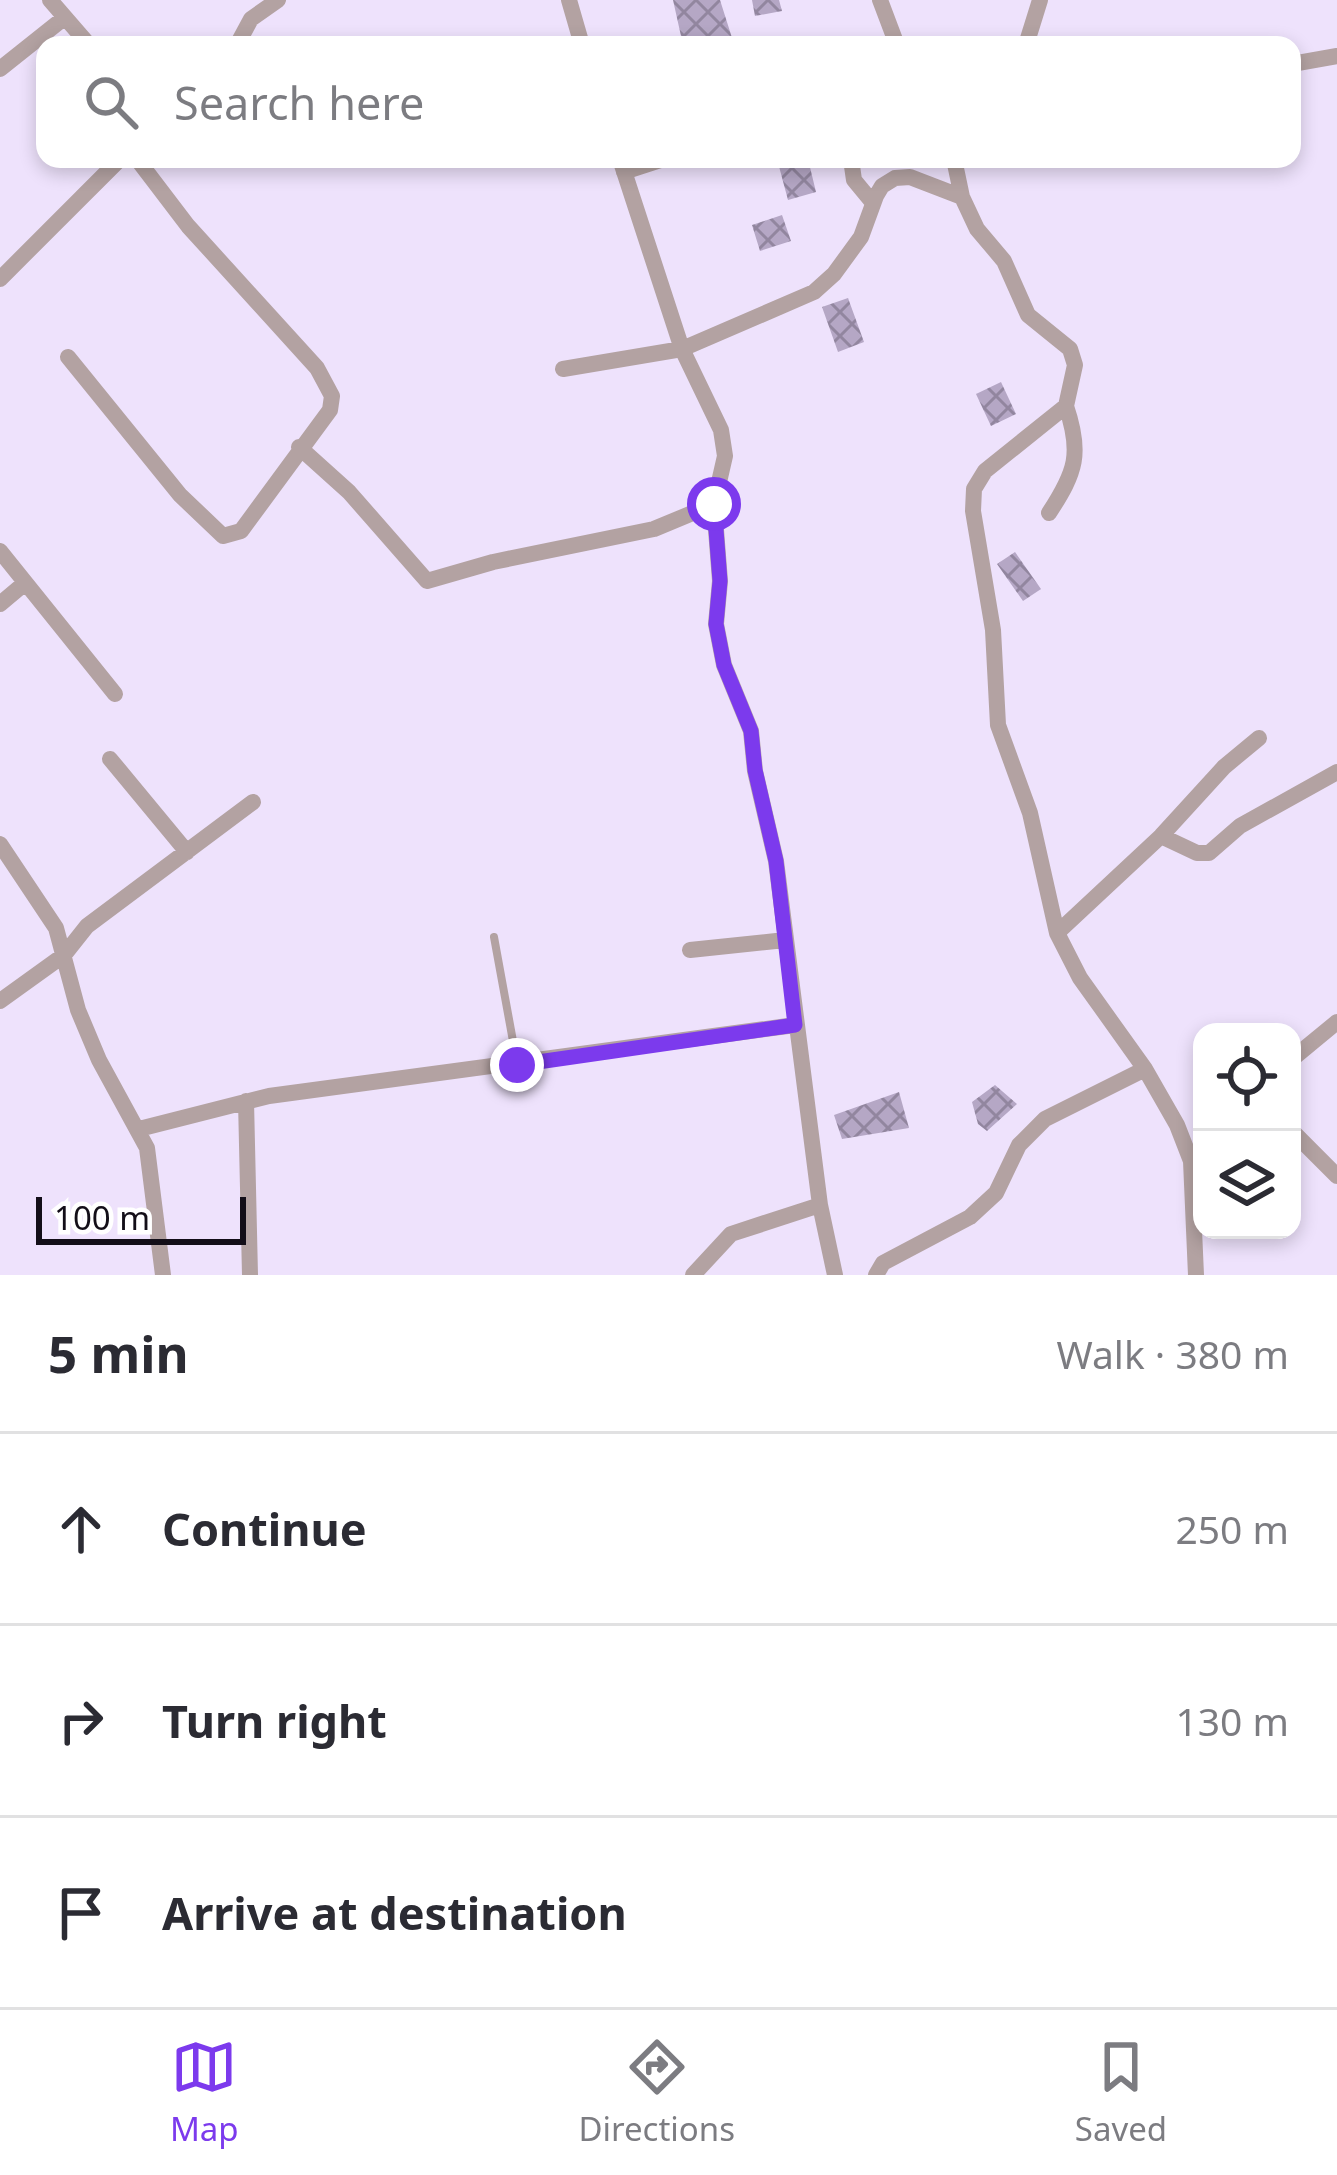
<!DOCTYPE html>
<html lang="en">
<head>
<meta charset="utf-8">
<style>
  :root { --surface:#fff; --page:#f2f2f3; --text:#2b2b33; --muted:#7c7c81; --line:#e1e1e2; --accent:#7c3aed }
  body { margin:0; font-family:"Noto Sans",sans-serif; background:var(--page); color:var(--text) }
  .controls { position:absolute; right:36px; bottom:36px; display:grid; overflow:hidden; border-radius:24px; box-shadow:0 6px 18px #0003 }
  .controls button { width:108px; height:108px; display:grid; place-items:center; padding:0; border:0; border-bottom:3px solid var(--line); background:var(--surface); color:var(--text); font:60px sans-serif }
  .scale { position:absolute; left:36px; bottom:30px; width:210px; box-sizing:border-box; padding-left:12px; border:6px solid #130e18; border-top:0; font-size:33px; line-height:42px; white-space:nowrap; color:#130e18; -webkit-text-stroke:9px #fff; paint-order:stroke }
  .stop { position:absolute; width:36px; height:36px; margin:-27px; border:9px solid #7c3aed; border-radius:50%; background:#fff }
  .stop.end { background:#7c3aed; border-color:#fff; box-shadow:0 3px 12px #0008 }
  .list { margin:0; padding:0; list-style:none }
  h2 { display:flex; justify-content:space-between; align-items:center; height:156px; margin:0; padding:0 48px; font-size:51px }
  h2 small { font-size:39px; font-weight:400; color:var(--muted) }
  .list li { display:grid; grid-template-columns:78px 1fr auto; gap:36px; align-items:center; box-sizing:border-box; height:192px; padding:0 48px; border-top:3px solid var(--line) }
  .list b { display:block; font-size:45px; white-space:nowrap }
  .list em { font-size:39px; font-style:normal; color:var(--muted) }
  .icon { flex:none; width:66px; height:66px; fill:none; stroke:currentColor; stroke-width:2; stroke-linecap:round; stroke-linejoin:round }
  .map { position:relative; flex:none; width:1337px; height:1275px; overflow:hidden }
  .search { position:absolute; background:var(--surface); box-shadow:0 6px 18px #0003; left:36px; right:36px; top:36px; height:132px; display:flex; align-items:center; gap:30px; box-sizing:border-box; padding:0 42px; border-radius:24px; color:var(--muted); font-size:45px }
  .sheet { height:732px; background:var(--surface) }
  nav { display:flex; justify-content:space-around; align-items:center; box-sizing:border-box; height:168px; border-top:3px solid var(--line); background:var(--surface); font-size:33px; color:var(--muted) }
  nav a { display:grid; justify-items:center; gap:6px }
  nav .on { color:var(--accent) }
  .map>svg:first-child { display:block }
  .building { fill:url(#building-cross-hatch) }
  .lines { fill:none; stroke-linecap:round; stroke-linejoin:round }
  .service { stroke:#b3a2a2; stroke-width:8 }
  .minor { stroke:#b3a2a2; stroke-width:16 }
  .route { stroke:#7c3aed; stroke-width:15 }
</style>
</head>
<body>
<div class="map">
<svg width="1337" height="1275" viewBox="0 0 1337 1275">
  <defs>
    <pattern id="building-cross-hatch" width="8" height="8" patternUnits="userSpaceOnUse" patternTransform="scale(3)"><rect width="8" height="8" fill="#b5a7c5"/><path d="M0 0l8 8M0 8l8-8" fill="none" stroke="#92869f"/></pattern>
  </defs>
  <rect width="100%" height="100%" fill="#eee2fc"/>
  <path class="building" d="M673 0H720L733 41 683 45Z
    M752 0H779L782 11 755 16Z
    M777 159H808L816 192 788 200Z
    M782 215 791 241 760 251 752 225Z
    M848 298 864 342 838 352 822 307Z
    M1001 382 1016 414 991 426 976 394Z
    M1015 552 1041 589 1023 601 997 564Z
    M995 1085 1017 1104 987 1131 978 1124 972 1102Z
    M899 1092 909 1128 842 1139 834 1115Z"/>
  <g class="lines">
    <path class="service" d="M494 937 517 1063"/>
    <path class="minor" d="M50 0 89 45
      M569 0 582 45
      M880 0 897 45
      M237 45 251 19 278 0
      M1026 45 1040 0
      M1292 64 1337 56
      M0 69 64 18
      M620 159 682 349 721 430 725 456 714 504 720 581 716 624 724 665 751 731 755 771 776 861 820 1205 835 1275
      M851 159 854 180 873 203
      M954 159 962 197 977 229 1004 261 1028 315 1070 349 1075 365 1066 406 985 471 974 489 973 511 993 630 998 725 1030 813 1057 933 1080 978 1145 1069 1177 1125 1191 1161 1196 1275
      M624 172 664 159
      M0 279 120 159
      M68 357 180 495 223 536 241 531 330 410 332 396 317 368 188 226 137 159
      M563 369 682 349 814 292 834 274 861 237 876 196 882 186 895 178 910 177 962 197
      M299 447 349 492 427 581 493 562 654 529 714 504
      M1049 513C1076 472 1082 453 1066 406
      M0 551 115 694
      M0 604 25 583
      M110 759 187 852
      M1161 836 1197 853H1209L1240 826 1337 772
      M0 844 56 928 78 1010 99 1060 147 1148 163 1275
      M1057 933 1161 836 1224 767 1259 738
      M690 950 785 940
      M0 1001 64 955 87 926 253 802
      M1292 1059 1337 1022
      M246 1101 250 1275
      M139 1129 269 1096 795 1025
      M1292 1131 1337 1176
      M693 1275 731 1234 820 1205
      M876 1275 883 1263 970 1217 996 1193 1019 1145 1045 1119 1145 1069"/>
  </g>
  <g class="lines">
    <path class="route" d="M517 1065 795 1025 776 861 755 770 751 731 724 665 716 624 720 581 714 504"/>
  </g>
</svg>
<div class="controls">
<button><svg class="icon" aria-label="locate" viewBox="0 0 24 24"><circle cx="12" cy="12" r="6"/><path d="M12 2v4M12 18v4M2 12h4M18 12h4"/></svg></button>
<button><svg class="icon" aria-label="layers" viewBox="0 0 24 24"><path d="M12 4l9 5-9 5-9-5zM3 14l9 5 9-5"/></svg></button>
</div>
<div class="scale">100 m</div>
<div class="stop" style="left:714px;top:504px"></div>
<div class="stop end" style="left:517px;top:1065px"></div>
<div class="search"><svg class="icon" aria-label="search" viewBox="0 0 24 24"><circle cx="10" cy="10" r="6"/><path d="M15 15l6 6"/></svg>Search here</div>
</div>
<section class="sheet">
<h2>5 min<small>Walk · 380 m</small></h2>
<ul class="list">
<li><svg class="icon" aria-label="ahead" viewBox="0 0 24 24"><path d="M12 20V5M6 11l6-6 6 6"/></svg><div><b>Continue</b></div><em>250 m</em></li>
<li><svg class="icon" aria-label="right" viewBox="0 0 24 24"><path d="M7 20v-9h11M14 6l5 5-5 5"/></svg><div><b>Turn right</b></div><em>130 m</em></li>
<li><svg class="icon" aria-label="arrive" viewBox="0 0 24 24"><path d="M6 21V4h12l-3 4 3 4H6"/></svg><div><b>Arrive at destination</b></div></li>
</ul>
</section>
<nav>
<a class="on"><svg class="icon" aria-label="map" viewBox="0 0 24 24"><path d="M3 6l6-2 6 2 6-2v14l-6 2-6-2-6 2zM9 4v14M15 6v14"/></svg>Map</a>
<a><svg class="icon" aria-label="directions" viewBox="0 0 24 24"><path d="M12 3l9 9-9 9-9-9zM9 14v-3h6M13 9l2 2-2 2"/></svg>Directions</a>
<a><svg class="icon" aria-label="saved" viewBox="0 0 24 24"><path d="M7 4h10v16l-5-4-5 4z"/></svg>Saved</a>
</nav>
</body>
</html>
